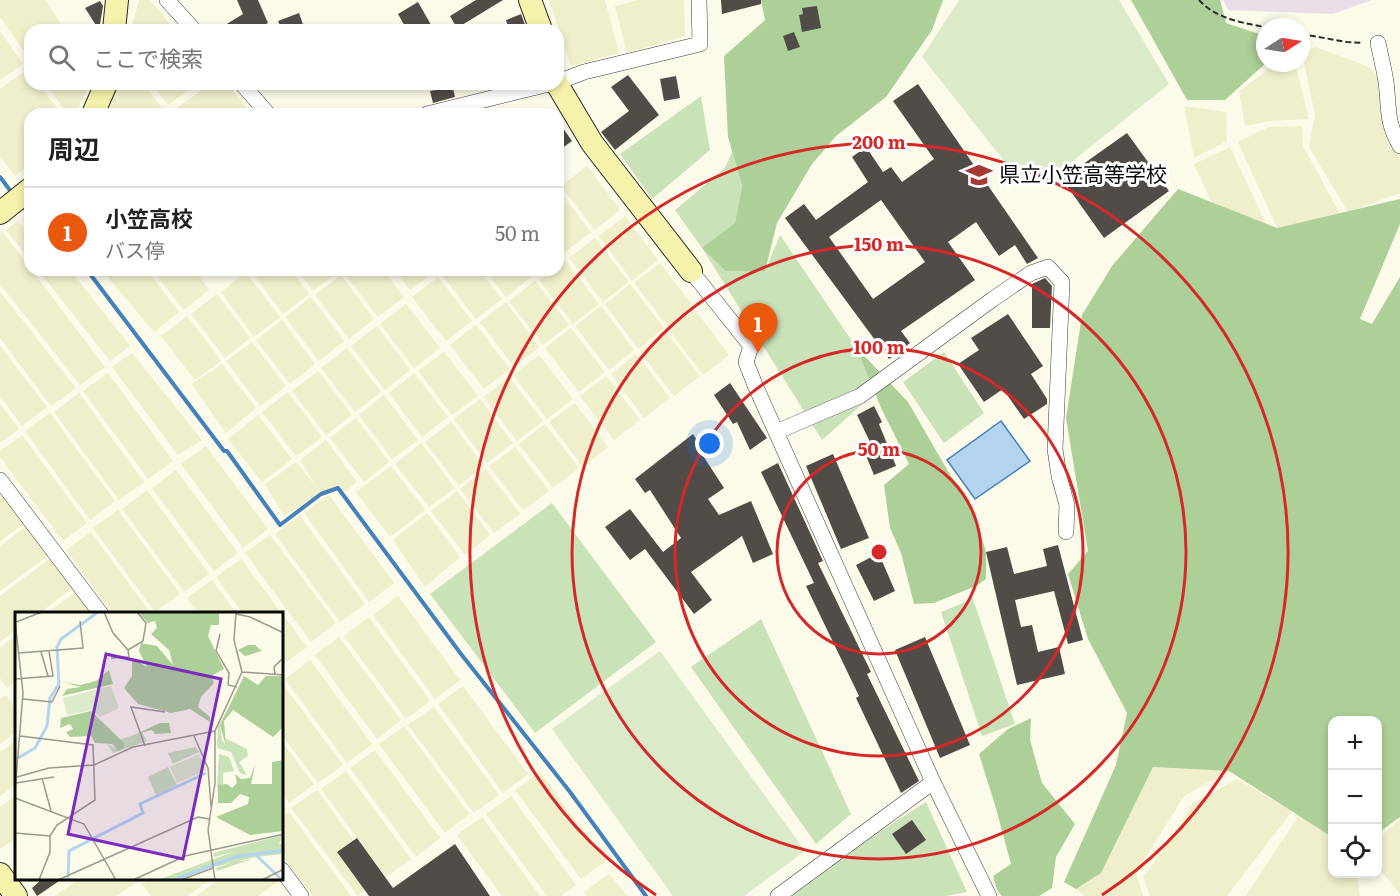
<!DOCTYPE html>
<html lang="ja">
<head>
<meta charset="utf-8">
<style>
  :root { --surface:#fff; --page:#f6f6f6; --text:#222; --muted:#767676; --line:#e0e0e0; --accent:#ea580c }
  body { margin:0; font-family:Literata,"Noto Sans JP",serif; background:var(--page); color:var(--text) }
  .controls { position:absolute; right:18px; bottom:18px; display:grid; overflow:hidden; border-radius:12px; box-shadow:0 3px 9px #0003 }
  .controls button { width:54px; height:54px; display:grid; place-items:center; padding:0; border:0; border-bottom:2px solid var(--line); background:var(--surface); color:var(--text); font:30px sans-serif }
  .compass { position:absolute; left:1256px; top:18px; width:54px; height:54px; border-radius:50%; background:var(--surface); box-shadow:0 3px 9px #0003; rotate:78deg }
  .you { position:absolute; left:710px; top:444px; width:21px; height:21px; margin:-15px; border:4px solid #fff; border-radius:50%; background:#1a73e8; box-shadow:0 0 0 9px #1a73e833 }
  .badge { display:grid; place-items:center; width:39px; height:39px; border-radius:50%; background:var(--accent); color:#fff; font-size:20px; font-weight:700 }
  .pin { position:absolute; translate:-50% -50px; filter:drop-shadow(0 2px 3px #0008) }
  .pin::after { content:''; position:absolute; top:32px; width:21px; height:18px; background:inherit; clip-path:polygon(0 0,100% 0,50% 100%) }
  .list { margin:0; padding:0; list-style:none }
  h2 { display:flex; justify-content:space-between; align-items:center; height:78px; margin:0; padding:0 24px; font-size:26px }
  h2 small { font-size:20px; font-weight:400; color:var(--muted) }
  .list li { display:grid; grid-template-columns:39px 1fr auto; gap:18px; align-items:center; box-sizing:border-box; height:90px; padding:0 24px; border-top:2px solid var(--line) }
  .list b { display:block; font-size:22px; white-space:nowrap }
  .list p { margin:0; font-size:20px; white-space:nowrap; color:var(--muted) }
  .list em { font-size:20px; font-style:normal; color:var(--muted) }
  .icon { flex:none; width:33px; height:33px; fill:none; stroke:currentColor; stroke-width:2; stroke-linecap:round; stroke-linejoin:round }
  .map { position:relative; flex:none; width:1400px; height:896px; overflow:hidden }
  .search { position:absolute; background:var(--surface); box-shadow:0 3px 9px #0003; left:24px; top:24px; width:540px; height:66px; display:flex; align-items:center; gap:15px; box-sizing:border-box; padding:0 21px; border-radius:18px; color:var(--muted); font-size:22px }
  .panel { position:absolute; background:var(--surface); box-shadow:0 3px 9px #0003; left:24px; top:108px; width:540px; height:168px; border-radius:18px }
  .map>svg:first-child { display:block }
  .industrial { fill:#e8dee8 }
  .farmland { fill:#efefcc }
  .green { fill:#c9e2b7 }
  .forest { fill:#add098 }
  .pitch { fill:#dbeac8 }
  .water { fill:#b3d3ee; stroke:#4381bc; stroke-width:1.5 }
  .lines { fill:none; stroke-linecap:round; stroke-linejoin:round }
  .stream { stroke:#4381bc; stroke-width:4 }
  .building { fill:#514c47; fill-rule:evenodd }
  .street-casing { stroke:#3c3c3c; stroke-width:16 }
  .secondary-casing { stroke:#2b2b2b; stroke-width:24 }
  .path { stroke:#2b2b2b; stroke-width:2; stroke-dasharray:6 3; stroke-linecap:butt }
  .street { stroke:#fff; stroke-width:15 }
  .secondary { stroke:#f5f3ab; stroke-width:22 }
  .ring { fill:none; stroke:#d62828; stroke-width:3 }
  .labels { text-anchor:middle; stroke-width:6; stroke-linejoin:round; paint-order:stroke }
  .poi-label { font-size:21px; fill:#090909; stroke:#fff; text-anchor:start }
  .inset-river { fill:none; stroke:#b3d3ee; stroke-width:3 }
  .inset-road { fill:none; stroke:#9b9a8f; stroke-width:1.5 }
  .view { fill:#7b2cbf; fill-opacity:0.15; stroke:#7b2cbf; stroke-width:3 }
  .inset-edge { fill:none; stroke:#090909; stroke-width:3 }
  .centre { fill:#d62828; stroke:#fff; stroke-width:3 }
  .ring-label { font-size:18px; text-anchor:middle; font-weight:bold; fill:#d62828; stroke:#fff; stroke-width:6; stroke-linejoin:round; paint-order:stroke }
</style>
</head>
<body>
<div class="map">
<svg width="1400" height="896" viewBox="0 0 1400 896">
  <rect width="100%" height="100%" fill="#fcfae8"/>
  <path class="industrial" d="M1223 0H1372L1333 14 1228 10Z"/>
  <path class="farmland" d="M0 0H45L65 30H30V60L0 17Z
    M139 0H150L175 30H131Z
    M549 0H605L619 53 571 66Z
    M638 0H684L685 36 627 53 615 6Z
    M0 31 23 64 0 80Z
    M1316 47 1366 66 1375 73 1383 90 1390 142 1400 157V193L1348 212 1309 147 1315 115 1302 52Z
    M1277 63H1295L1309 119 1270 121 1245 126 1239 91Z
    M27 70 30 73V84H38L62 114H30V165L15 176 0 156V89Z
    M46 84H90L75 114H67Z
    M117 84H144L166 114H108Z
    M152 84H196L168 105Z
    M211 84H228L251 114H178L175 109Z
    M1184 106 1226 112 1227 141 1194 158Z
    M1302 126 1303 146 1340 214 1277 228 1238 142 1269 127Z
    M1230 147 1267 226 1212 203 1194 164Z
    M587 166 620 210 595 230 561 186Z
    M558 189 591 232 565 252 558 243Z
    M625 216 658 260 632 281 599 236Z
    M17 221 30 233V260L6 230Z
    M2 231 105 367 80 385 0 284V232Z
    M595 238 629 282 603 302 569 258Z
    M565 260 599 304 573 324 539 280 552 270H558V266Z
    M660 263 694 307 668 327 634 283Z
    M38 270H70L130 346 110 361Z
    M102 270H147L179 312 154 332Z
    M152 270H194L209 290 184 310Z
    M250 270H291L309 294 283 314Z
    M297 270H338L339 272 313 291Z
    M348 270H383L404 297 378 317 344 273Z
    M394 270H436L410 290Z
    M449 270H479L502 299 476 319 442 275Z
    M485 270H526L531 277 506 297Z
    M246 273 280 317 254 337 221 292Z
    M341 275 374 319 349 339 315 295Z
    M438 277 472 321 446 341 412 297Z
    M535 281 569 325 543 345 509 301Z
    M630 284 664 328 638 349 605 304Z
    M0 292 76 388 51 406 0 338Z
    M217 294 250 338 225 358 191 314Z
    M311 297 344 341 319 361 285 317Z
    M506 302 539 347 514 367 480 322Z
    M406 304 440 348 414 368 380 324Z
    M601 306 634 350 609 370 575 326Z
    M695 310 729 355 703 375 669 330Z
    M187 316 221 361 195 380 161 336Z
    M282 320 315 364 290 384 256 340Z
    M476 325 510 369 484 389 450 345Z
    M377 326 410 370 385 390 351 346Z
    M571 328 605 372 579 392 545 348Z
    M666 332 700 376 674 396 640 352Z
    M252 342 286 386 260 406 226 361Z
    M0 346 47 407 22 426 0 396Z
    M347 348 381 392 355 412 321 368Z
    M444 352 478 396 452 415 418 371Z
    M132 353 202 440 178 455 112 367Z
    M636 354 670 398 644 418 611 374Z
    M539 355 573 399 547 419 513 375Z
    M222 364 256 408 226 433 192 384Z
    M318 371 352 415 326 435 292 391Z
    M108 373 173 461 148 479 83 391Z
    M414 373 448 417 422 437 389 393Z
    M606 376 640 420 614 440 580 396Z
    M509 377 543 421 517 441 484 397Z
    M288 392 322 437 296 456 262 412Z
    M79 393 144 482 119 500 54 412Z
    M384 395 418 440 392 459 359 415Z
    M480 399 513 443 487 463 454 419Z
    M575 403 608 447 583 467 549 422Z
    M0 404 19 429 0 443Z
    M50 413 115 501 90 520 25 431Z
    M258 415 292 459 262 482 228 439Z
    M356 418 389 462 364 482 330 438Z
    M451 422 484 466 459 486 425 442Z
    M545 424 579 468 553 488 519 444Z
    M22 435 87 523 63 541 0 457V451Z
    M326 440 357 482 344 492 338 488 321 494 284 516 265 484 296 462 317 488 300 460Z
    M421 443 455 488 429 507 395 464Z
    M206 446 268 529 243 548 181 464Z
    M515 447 549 491 523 510 489 466Z
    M391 466 425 510 390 537 356 492Z
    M486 469 520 514 494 533 460 489Z
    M176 470 238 553 214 571 152 488Z
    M147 490 209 574 184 592 122 509Z
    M457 491 490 535 465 555 431 511Z
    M4 493 26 522 0 541V496Z
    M329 495 394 583 369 602 304 513Z
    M118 510 180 594 155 612 93 528Z
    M427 513 460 557 425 587 393 540Z
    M300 516 365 604 340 622 275 534Z
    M28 525 49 555 0 591V546Z
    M91 532 151 614H113L66 550Z
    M270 535 336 623 311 642 245 553Z
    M52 557 74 587 38 614H16V630L0 642V596Z
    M241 559 307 647 282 665V614H243L216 577Z
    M212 580 237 614H199L187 598Z
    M78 590 95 614H46Z
    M398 596 460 680 435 699 373 615Z
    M369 617 430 701 406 719 344 636Z
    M16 635V681L7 688 0 678V648Z
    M339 637 401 720 377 739 315 655Z
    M310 660 372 744 347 763 285 679Z
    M282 683 343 765 318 783 282 735Z
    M463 686 528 774 503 793 438 704Z
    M6 695 16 710V732L0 744V699Z
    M434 707 499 795 474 813 408 725Z
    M404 726 469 814 445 833 379 744Z
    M16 740V784L0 796V752Z
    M282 742 314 784 289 803 282 794Z
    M375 750 440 838 416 857 350 768Z
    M1153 767 1229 771 1184 796 1136 873 1143 896H1085L1076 889 1095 877Z
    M346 771 411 859 386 877 321 789Z
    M540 772 606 861 581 879 515 790Z
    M1237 779 1292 811 1227 896H1150L1143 877 1172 838 1193 803Z
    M317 790 382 879 358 896 291 808Z
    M16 795V838L0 849V807Z
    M511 796 576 885 561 896H547L486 814Z
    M289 812 351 896H313L282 855V817Z
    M1301 812 1332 835V874H1357L1360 896H1246Z
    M482 817 540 896H502L457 835Z
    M1400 819V894L1378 867V839Z
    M609 874 627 896H587L584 892Z
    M78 880H138L139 881 116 896H55Z
    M148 880H210L187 896H151L142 884Z
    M218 880H280L258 896H196Z"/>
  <path class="green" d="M701 96 710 150 652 199 620 154Z
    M732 152 742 186 735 223 702 249 765 271 780 235 856 347 875 393 822 440 702 248 675 210 725 168Z
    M944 352 984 413 944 443 903 382Z
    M552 503 656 642 535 733 430 594Z
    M973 599 1015 724 982 736 941 612Z
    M761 619 851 814 816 844 691 667Z
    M926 802 967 892 946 896H779Z"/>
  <path class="forest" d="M761 0H943L932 30 886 97 836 136 812 164 777 223 765 271H726L702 248 735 223 742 186 728 137 724 56 765 20Z
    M1131 0H1220L1226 23 1265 36 1266 63 1225 100H1187Z
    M1178 189 1277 228 1400 199V224L1360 319 1372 324 1400 277V817L1378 833V720H1332V837L1229 771 1153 767 1101 873 1076 889 1064 882 1116 765 1127 713 1088 639 1068 574 1088 551 1066 418 1082 315 1112 266Z
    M856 347 908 402 949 473 972 506 986 552V579L976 586 934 603 914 604 901 553 890 528 884 485 909 464 882 410Z
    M1031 718 1030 740 1042 783 1075 824 1056 857 1052 888 1039 896H1002L997 890 993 876 1011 864 995 805 979 754 1008 729Z"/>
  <path class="pitch" d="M959 0H1119L1169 84 1045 183 1020 181 922 57Z
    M660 651 805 851 744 896H673L552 729Z"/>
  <path class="water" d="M1001 421 1030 461 975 499 947 460Z"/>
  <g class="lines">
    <path class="stream" d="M0 177 12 193
      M23 206 30 215
      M87 270 224 451H227L280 525 321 494 338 488 461 654 570 792 646 896"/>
  </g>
  <path class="building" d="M237 0H258L268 23 253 30H247L245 26 238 30H217L243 14Z
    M476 0H503L457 28 450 16Z
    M721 0H761V4L722 14Z
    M100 1 103 6 99 30 85 8Z
    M418 2 434 30H407L398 14Z
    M817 6 821 28 802 32 799 15 803 14 802 8Z
    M299 13 305 30H282L278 21Z
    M521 14 527 30H509L506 20Z
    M794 32 800 47 788 51 783 36Z
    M628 75 659 115 615 150 601 132 629 111 611 87Z
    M676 76 680 98 664 101 660 79Z
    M432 84H452L455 97 433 103 430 91 436 90Z
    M918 84 1038 258 1027 264 1015 245 999 256 976 222 948 242 975 280 901 331 910 343 889 359 785 218 804 204 816 220 868 182 852 157 866 147 883 172 891 167 902 182 934 159 893 101ZM881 200 925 262 873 299 829 237Z
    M558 121 572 141 558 151Z
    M1127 133 1169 191 1104 238 1062 179Z
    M1045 278 1052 286 1050 328H1032V284Z
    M1008 314 1043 366 1031 374 1047 399V404L1024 419 1003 389 984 402 958 364 979 350 971 338Z
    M730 383 767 438 750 450 737 422 733 424 714 395Z
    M874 406 882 422 879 424 896 466 874 475 862 446 870 442 857 415Z
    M693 434 703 449 700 451 724 488 708 499 719 515 751 501 773 554 753 563 742 536 691 572 712 600 694 614 645 549 630 560 605 527 630 509 663 552 681 538 650 490 645 493 635 479Z
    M833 454 869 538 841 549 806 466Z
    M778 463 823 561 818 563 871 672 867 674 919 781 901 793 856 698 859 696 806 586 814 583 761 472Z
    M1058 545 1083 640 1068 644 1054 591 1015 600 1021 627 1032 625 1038 652 1059 647 1065 674 1017 685 986 552 1007 547 1014 574 1047 566 1043 549Z
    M877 554H879L895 591 874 601 856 565Z
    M925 637 970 745 940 758 895 650Z
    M912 820 926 840 906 854 892 834Z
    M357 838 393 888 455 844 490 896H369L337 852Z
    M42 879H62L37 896 32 888Z"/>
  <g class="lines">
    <g class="street-casing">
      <path id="street" d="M167 0 194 30
        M1378 43C1381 58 1386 75 1387 91 1389 115 1388 124 1400 146
        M558 82 584 72 700 44 699 0
        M242 84 268 114
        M427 114 549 84
        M691 271 751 346 746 362 755 385 933 782 989 896
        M776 432 860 396 993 299 1031 273 1048 267 1062 282 1055 449 1059 476 1067 505 1066 532
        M0 480 101 614
        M282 870 301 896
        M778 896 933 782"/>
    </g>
    <g class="secondary-casing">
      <path id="secondary" d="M530 0 541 30
        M114 30 117 0
        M557 84 592 143 691 271
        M93 114 106 84
        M0 213 30 189
        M0 874 16 896"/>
    </g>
    <path class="path" d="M1199 0C1215 18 1242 23 1265 27
      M1301 34 1347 42 1363 43"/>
    <use href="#street" class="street"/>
    <use href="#secondary" class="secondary"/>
  </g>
  <g class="ring">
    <circle cx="879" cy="552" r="102"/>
    <circle cx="879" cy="552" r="204"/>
    <circle cx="879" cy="552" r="307"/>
    <path d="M656 895A409 409 0 1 1 1102 895"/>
  </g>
  <defs>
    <g id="school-bare" transform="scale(2.07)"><path d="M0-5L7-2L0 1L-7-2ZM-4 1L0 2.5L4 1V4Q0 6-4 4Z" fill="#a83833" stroke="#fff" stroke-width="2.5" paint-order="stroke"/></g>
  </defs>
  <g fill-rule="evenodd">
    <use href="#school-bare" x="979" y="175"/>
  </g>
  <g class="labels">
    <g class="poi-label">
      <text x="999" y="182">県立小笠高等学校</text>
    </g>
  </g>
  <g transform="translate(15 612)">
    <rect width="268" height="268" fill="#fcfae8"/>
    <path d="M213 97 205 113 207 128 211 134 210 126 232 137 233 144 224 150 232 163 225 161 216 140 202 136 203 114ZM127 120 132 129 98 141 92 132 104 138 109 131 104 128ZM181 135 184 140 158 152 153 141ZM204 142 214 145 219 159 208 161V172L202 175ZM153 155 162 173 141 183 133 165ZM268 223 264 232H268V242L240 245 220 250 237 247 202 259 201 256 216 251 190 257 164 268H142L221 239 199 245 198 241Z" fill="#c9e2b7"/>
    <path d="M123 0H204V13H196L193 24 209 57 196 64 199 71 186 85 183 95 195 105V110L175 97 156 101 123 92 109 76 117 64V46L132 55 124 39 126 31 142 34 158 53 154 38 136 22 142 16 140 9 133 11ZM233 33H240L247 39 230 44 223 38ZM94 58 98 72 47 84 52 77 66 75 48 70 65 73 81 69ZM229 64 243 73 251 64H268V115L258 125 218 98 209 109 211 134 205 113ZM76 99 109 131 108 136 104 139 97 132 80 131 76 124 55 125 51 120 58 117 55 112 45 116 46 106ZM145 111H154L156 121 140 122 137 118 121 122ZM268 148V219L235 223 201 205 233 192 234 185 225 182 216 191H203V173L212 172 217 176 222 171 220 162 226 167 235 166 240 153 236 172H257V150Z" fill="#add098"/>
    <path d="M96 74 104 96 85 105 78 98 52 103 48 86ZM184 142 192 158 162 171 155 155Z" fill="#dbeac8"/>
    <path class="inset-river" d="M3 146 20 136 32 114 35 86 44 72 42 35 46 27 83 0M241 243 267 268M53 268 54 239 128 201 125 192 191 161M158 268 220 245 269 238"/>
    <path class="inset-road" d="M89 0 98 21 113 38M221 2 235 5 269 21M0 8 8 81 0 179M1 10 27 0M205 22 201 39 214 61 213 73 222 75M26 40 33 64M4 41 68 36 65 9M96 46 114 45 113 38 128 29 131 11 122 0M227 60 269 63M260 62 259 55 269 45M0 67 38 64 34 39M8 87 37 90 45 74M5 124 78 133 80 188 42 213 35 224V240L24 268M179 124 193 156 196 194M130 134 116 95 150 100M2 165 34 156 79 153 118 135 200 119M27 166 36 199M1 171 39 165M0 186 69 212 101 268M0 221 35 224M43 268 183 205 194 207M118 268 170 244 269 222M166 268 198 256M200 268 193 218 200 171V119L227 60 219 28 221 0M247 268 269 257"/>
    <path class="view" d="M91 42 206 67 168 247 53 222Z"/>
    <rect width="268" height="268" class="inset-edge"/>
  </g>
  <circle cx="879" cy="552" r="9" class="centre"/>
  <g class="ring-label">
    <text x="879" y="149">200 m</text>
    <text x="879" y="251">150 m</text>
    <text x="879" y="354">100 m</text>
    <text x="879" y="456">50 m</text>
  </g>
</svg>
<div class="controls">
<button>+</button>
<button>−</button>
<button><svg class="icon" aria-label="locate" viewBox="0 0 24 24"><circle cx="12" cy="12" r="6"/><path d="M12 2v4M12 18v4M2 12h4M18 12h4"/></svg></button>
</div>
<svg class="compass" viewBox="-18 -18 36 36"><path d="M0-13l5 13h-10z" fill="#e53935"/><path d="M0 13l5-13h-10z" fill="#767676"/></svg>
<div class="you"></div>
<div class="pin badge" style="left:758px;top:353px">1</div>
<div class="search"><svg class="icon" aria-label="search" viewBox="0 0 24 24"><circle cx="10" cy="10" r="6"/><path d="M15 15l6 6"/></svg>ここで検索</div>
<section class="panel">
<h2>周辺<small></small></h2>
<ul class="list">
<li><span class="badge">1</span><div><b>小笠高校</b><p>バス停</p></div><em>50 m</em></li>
</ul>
</section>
</div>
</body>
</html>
